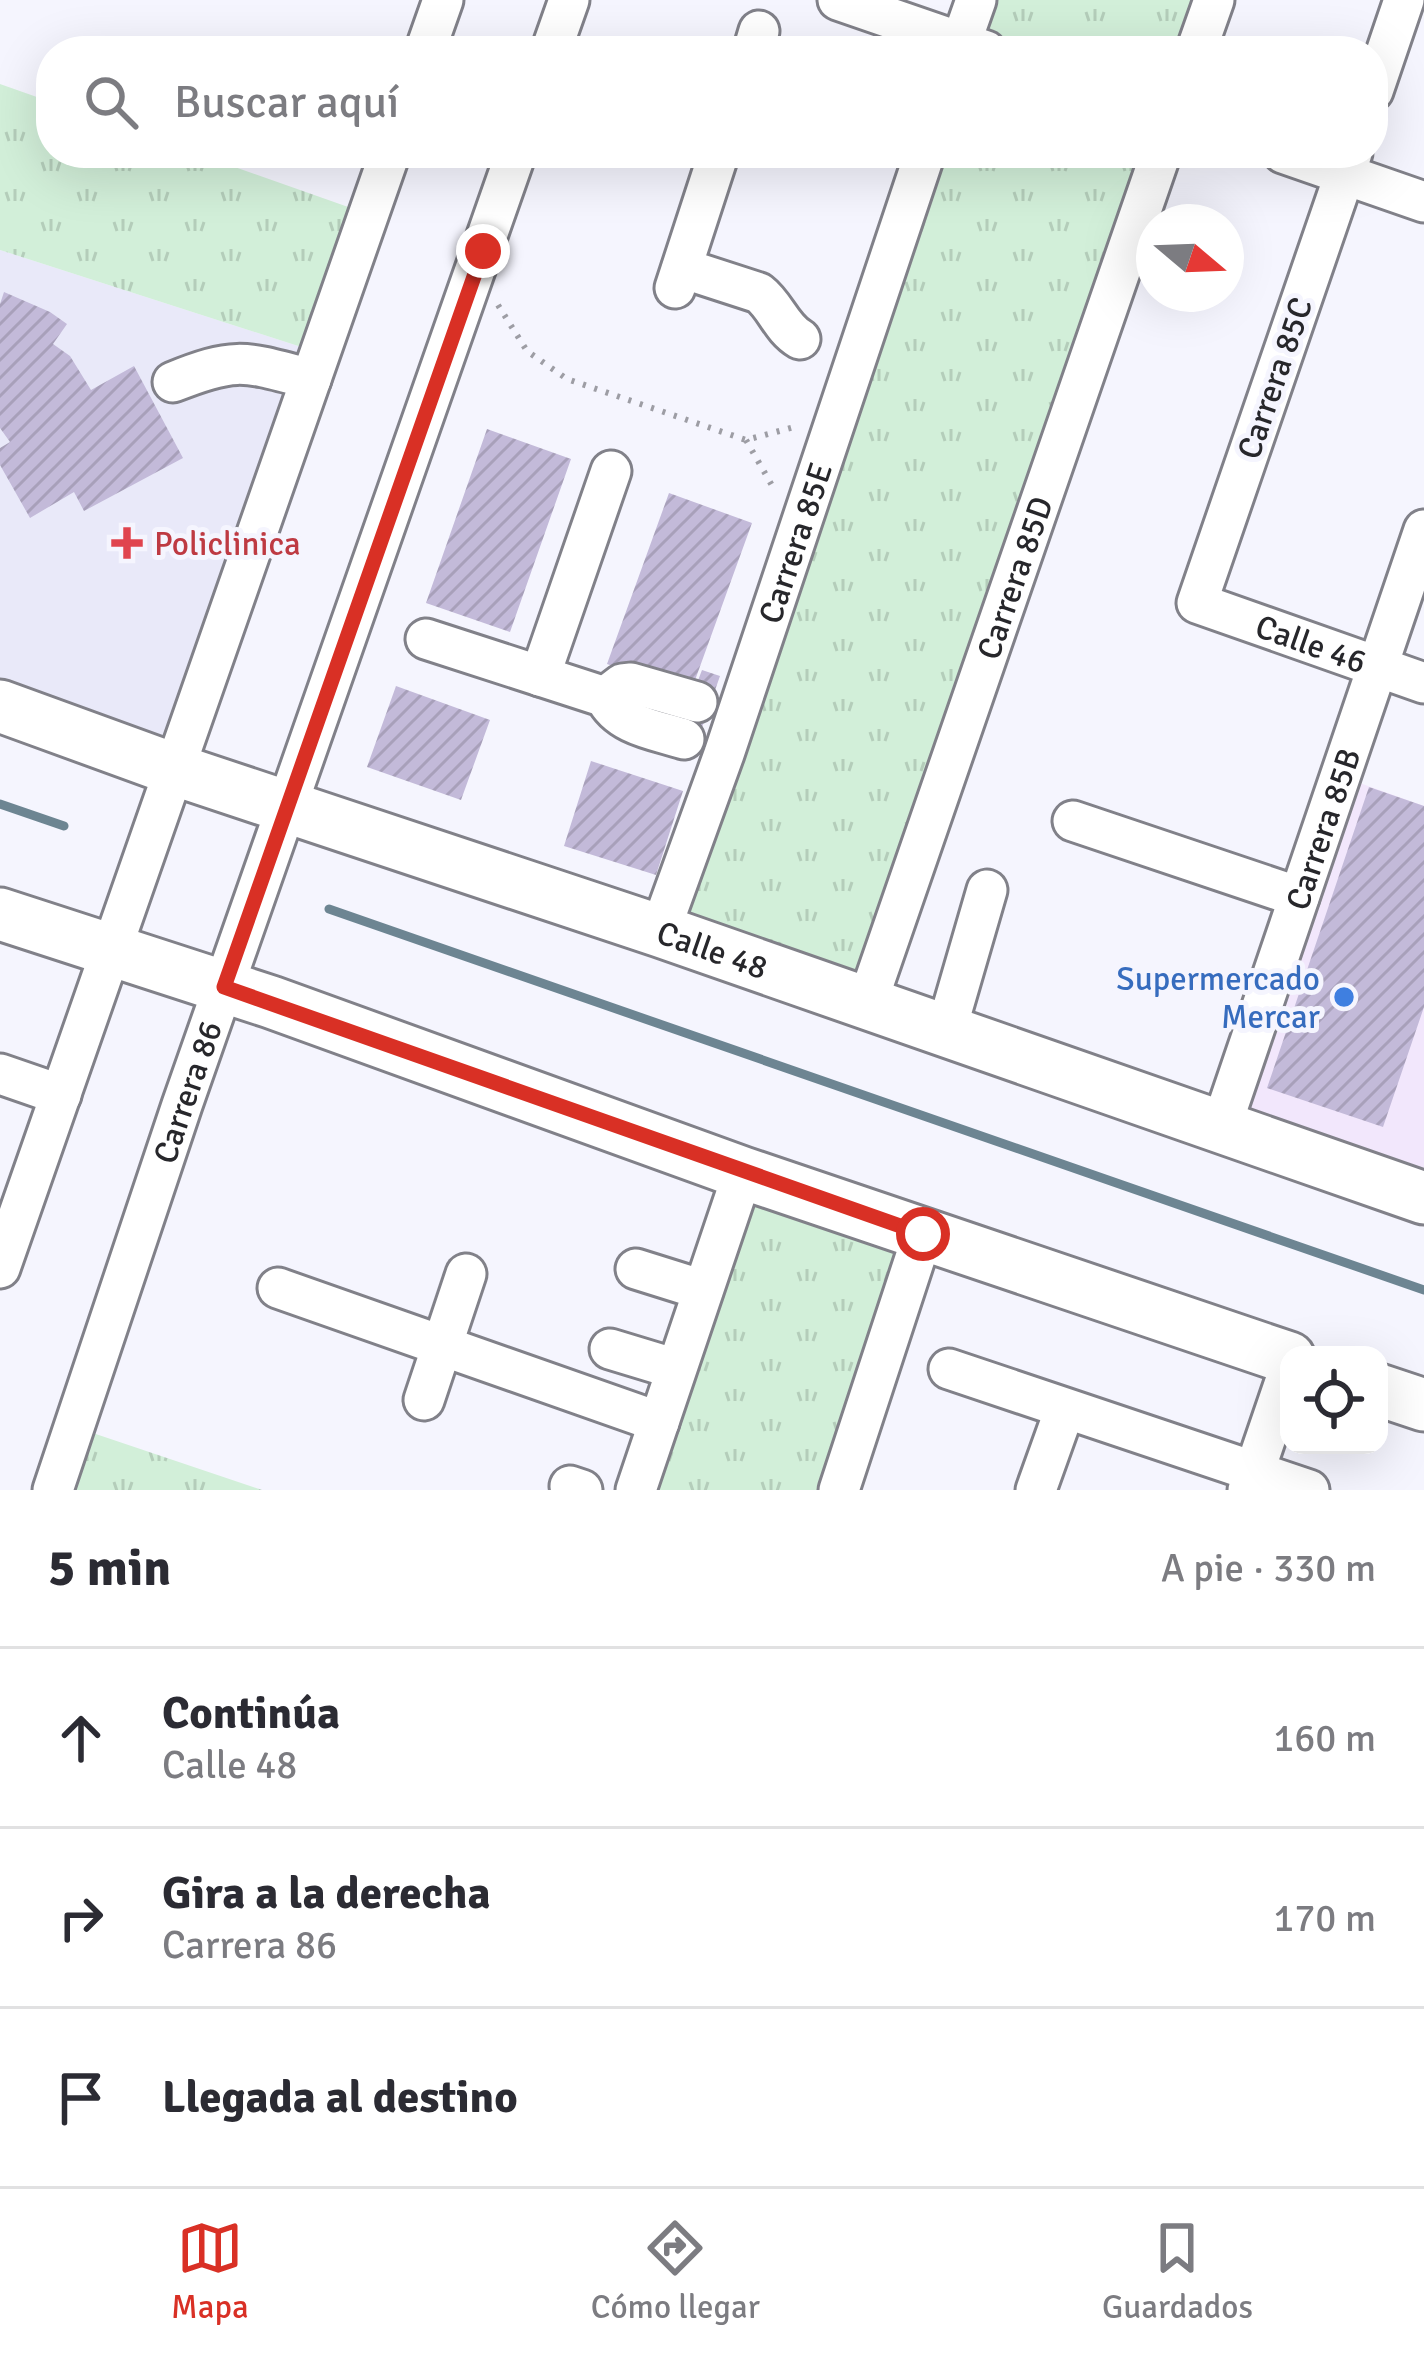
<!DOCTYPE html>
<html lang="es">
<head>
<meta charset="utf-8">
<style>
  :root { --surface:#fff; --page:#f7f7f7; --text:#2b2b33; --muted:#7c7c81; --line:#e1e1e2; --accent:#d93025 }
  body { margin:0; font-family:Signika,sans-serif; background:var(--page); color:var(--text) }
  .controls { position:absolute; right:36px; bottom:36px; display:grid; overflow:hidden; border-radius:24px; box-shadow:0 12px 48px #0002 }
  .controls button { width:108px; height:108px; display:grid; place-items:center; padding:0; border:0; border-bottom:3px solid var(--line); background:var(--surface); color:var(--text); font:60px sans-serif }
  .compass { position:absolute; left:1136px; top:204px; width:108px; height:108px; border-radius:50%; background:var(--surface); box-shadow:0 12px 48px #0002; rotate:109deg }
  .stop { position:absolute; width:36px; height:36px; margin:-27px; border:9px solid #d93025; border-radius:50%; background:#fff }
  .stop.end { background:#d93025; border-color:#fff; box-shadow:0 3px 12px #0008 }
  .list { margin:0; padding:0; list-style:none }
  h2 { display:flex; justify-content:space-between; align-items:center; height:156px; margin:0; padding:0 48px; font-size:51px }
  h2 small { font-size:39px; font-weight:400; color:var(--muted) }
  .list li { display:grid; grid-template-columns:78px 1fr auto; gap:36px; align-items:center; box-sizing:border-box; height:180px; padding:0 48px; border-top:3px solid var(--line) }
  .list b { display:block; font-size:45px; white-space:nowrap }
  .list p { margin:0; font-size:39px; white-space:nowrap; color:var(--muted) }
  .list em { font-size:39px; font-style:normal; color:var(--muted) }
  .icon { flex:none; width:66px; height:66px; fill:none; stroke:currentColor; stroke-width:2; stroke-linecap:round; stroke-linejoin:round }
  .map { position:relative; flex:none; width:1424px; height:1490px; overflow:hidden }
  .search { position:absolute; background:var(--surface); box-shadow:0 12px 48px #0002; left:36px; right:36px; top:36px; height:132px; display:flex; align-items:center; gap:30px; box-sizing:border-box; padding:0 42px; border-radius:48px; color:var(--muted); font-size:45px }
  .sheet { height:696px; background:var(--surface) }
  nav { display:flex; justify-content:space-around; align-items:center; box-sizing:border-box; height:168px; border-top:3px solid var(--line); background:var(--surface); font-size:33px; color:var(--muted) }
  nav a { display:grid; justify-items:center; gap:6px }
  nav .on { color:var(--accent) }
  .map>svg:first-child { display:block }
  .commercial { fill:#f2e7fc }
  .built { fill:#e9e9f9 }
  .park { fill:url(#park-tufts) }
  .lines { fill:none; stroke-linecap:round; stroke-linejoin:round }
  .stream { stroke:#6d8592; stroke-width:9 }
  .building { fill:url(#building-hatch) }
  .minor-casing { stroke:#818189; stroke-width:45 }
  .major-casing { stroke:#818189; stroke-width:57 }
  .path { stroke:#9d9da4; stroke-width:6; stroke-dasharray:3 9; stroke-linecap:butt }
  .minor { stroke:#fff; stroke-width:39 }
  .major { stroke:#fff; stroke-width:51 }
  .route { stroke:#d93025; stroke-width:15 }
  .health-dot { fill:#e0444e; stroke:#f5f5fe; stroke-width:4.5 }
  .shop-dot { fill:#3f7fe0; stroke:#f5f5fe; stroke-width:4.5 }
  .labels { text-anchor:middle; stroke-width:10; stroke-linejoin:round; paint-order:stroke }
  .street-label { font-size:33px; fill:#27272b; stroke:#f5f5fe }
  .health-label { font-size:33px; fill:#be3a42; stroke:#f5f5fe; text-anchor:start }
  .shop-label { font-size:33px; fill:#366cbe; stroke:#f5f5fe; text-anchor:end }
</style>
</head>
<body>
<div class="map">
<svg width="1424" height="1490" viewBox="0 0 1424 1490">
  <defs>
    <pattern id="park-tufts" width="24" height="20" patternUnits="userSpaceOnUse" patternTransform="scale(3)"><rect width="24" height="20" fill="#d2efd9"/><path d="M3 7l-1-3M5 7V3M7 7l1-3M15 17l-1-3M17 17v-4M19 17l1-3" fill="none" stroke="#b4cdba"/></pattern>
    <pattern id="building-hatch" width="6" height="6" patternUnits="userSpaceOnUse" patternTransform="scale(3)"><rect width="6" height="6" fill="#c3bad9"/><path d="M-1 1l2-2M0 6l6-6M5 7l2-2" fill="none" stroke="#a8a0ba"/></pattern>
  </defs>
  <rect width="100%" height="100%" fill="#f5f5fe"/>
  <path class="commercial" d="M1340 776 1424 806V1198L1221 1127Z"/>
  <path class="built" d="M0 250 320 353 173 769 0 706Z"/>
  <path class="park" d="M976 0H1214L1196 51H958Z
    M0 84 51 102V153H195L368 214 320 353 0 250Z
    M925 153H1161L867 1003 660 931Z
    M743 1173 923 1234 839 1490H636Z
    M75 1427 262 1490H53Z"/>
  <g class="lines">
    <path class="stream" d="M0 804 64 826
      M329 909 1424 1290"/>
  </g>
  <path class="building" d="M4 292 50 312 67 324 53 344 70 356 91 390 134 366 183 458 84 511 74 492 30 518 0 465V448L10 442 0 428V304Z
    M487 429 571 459 510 632 426 603Z
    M669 493 752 523 690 694 607 664Z
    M702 670 720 676 693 753 681 749 698 698 692 696Z
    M396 686 490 720 461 800 367 767Z
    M591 761 683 791 656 875 564 846Z
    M1369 787 1424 806V1007L1383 1127 1267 1088Z"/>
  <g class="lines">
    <g class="minor-casing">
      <g id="minor">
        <path d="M838 0 986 51"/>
        <path d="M425 51 443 0"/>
        <path d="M551 51 569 0"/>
        <path d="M753 51 759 31"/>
        <path d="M958 51 976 0"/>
        <path d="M1196 51 1214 0"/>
        <path d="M1373 91 1404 0"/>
        <path d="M1283 153 1424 202"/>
        <path id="s1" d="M1352 153 1197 603 1424 683"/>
        <path d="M682 268 759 293C776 306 781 328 800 339"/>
        <path d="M675 288 719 153"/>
        <path d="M173 382C237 356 246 362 311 379"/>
        <path d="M426 639 605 697C619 726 656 730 684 739"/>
        <path d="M540 676 611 471"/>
        <path d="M605 697 622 684 631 683 697 702"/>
        <path d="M1073 821 1299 897"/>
        <path id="s2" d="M660 931 724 754 925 153"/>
        <path id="s3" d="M867 1003 1161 153"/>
        <path d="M946 1031 987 890"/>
        <path d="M0 1074 61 1095"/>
        <path id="s4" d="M1221 1127 1424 530"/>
        <path d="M0 1268 390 153"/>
        <path d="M636 1269 703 1290"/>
        <path d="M278 1288 659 1422"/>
        <path d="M610 1349 676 1369"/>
        <path d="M949 1369 1309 1490"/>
        <path d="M424 1400 466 1274"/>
        <path d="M570 1486 582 1490"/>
        <path id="s5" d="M53 1490 182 1105 516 153"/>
        <path d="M636 1490 743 1173"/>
        <path d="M839 1490 923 1234"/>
        <path d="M1036 1490 1065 1409"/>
        <path d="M1248 1490 1289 1370"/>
      </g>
    </g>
    <g class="major-casing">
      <g id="major">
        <path id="s6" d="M0 706 173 769 660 931 1424 1198"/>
        <path d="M0 914 271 1002 743 1173 1289 1358"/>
        <path d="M1379 1390 1424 1405"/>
      </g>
    </g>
    <path class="path" d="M498 305 527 351 567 379 746 440 798 426
      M746 440 774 489"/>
    <use href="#minor" class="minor"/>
    <use href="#major" class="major"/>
  </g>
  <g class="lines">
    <path class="route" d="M483 251 224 987 923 1234"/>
  </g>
  <path class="health-dot" d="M121 525h12v12h12v12h-12v12h-12v-12h-12v-12h12z"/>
  <circle class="shop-dot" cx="1344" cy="997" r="12"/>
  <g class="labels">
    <g class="street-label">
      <text transform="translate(1274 378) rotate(-71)" y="12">Carrera 85C</text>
      <text dy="12" stroke="none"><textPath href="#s2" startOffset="411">Carrera 85E</textPath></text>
      <text dy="12" stroke="none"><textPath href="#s3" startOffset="450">Carrera 85D</textPath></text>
      <text dy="12" stroke="none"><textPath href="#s1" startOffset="597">Calle 46</textPath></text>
      <text dy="12" stroke="none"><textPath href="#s4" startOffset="315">Carrera 85B</textPath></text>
      <text dy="12" stroke="none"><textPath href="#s6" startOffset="753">Calle 48</textPath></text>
      <text dy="12" stroke="none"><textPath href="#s5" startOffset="420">Carrera 86</textPath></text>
    </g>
    <g class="health-label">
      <text x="154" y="555">Policlinica</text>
    </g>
    <g class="shop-label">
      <text x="1320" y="990">Supermercado<tspan x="1320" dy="38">Mercar</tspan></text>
    </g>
  </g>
</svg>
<div class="controls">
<button><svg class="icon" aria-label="locate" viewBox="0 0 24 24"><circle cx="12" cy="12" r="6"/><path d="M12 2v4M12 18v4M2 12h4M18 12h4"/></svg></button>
</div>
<svg class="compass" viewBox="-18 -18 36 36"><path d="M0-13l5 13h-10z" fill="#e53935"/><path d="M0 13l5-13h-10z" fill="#7c7c81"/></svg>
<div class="stop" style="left:923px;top:1234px"></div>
<div class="stop end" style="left:483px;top:251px"></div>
<div class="search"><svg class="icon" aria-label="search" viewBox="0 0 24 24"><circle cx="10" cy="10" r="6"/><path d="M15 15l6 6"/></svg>Buscar aquí</div>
</div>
<section class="sheet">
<h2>5 min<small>A pie · 330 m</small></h2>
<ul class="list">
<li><svg class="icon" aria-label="ahead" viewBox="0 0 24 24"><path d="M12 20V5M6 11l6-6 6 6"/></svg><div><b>Continúa</b><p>Calle 48</p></div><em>160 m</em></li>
<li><svg class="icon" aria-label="right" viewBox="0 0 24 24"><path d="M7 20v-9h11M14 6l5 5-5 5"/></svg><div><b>Gira a la derecha</b><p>Carrera 86</p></div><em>170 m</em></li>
<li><svg class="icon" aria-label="arrive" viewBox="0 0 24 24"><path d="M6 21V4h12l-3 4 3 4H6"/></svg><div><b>Llegada al destino</b></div></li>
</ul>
</section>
<nav>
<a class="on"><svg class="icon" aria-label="map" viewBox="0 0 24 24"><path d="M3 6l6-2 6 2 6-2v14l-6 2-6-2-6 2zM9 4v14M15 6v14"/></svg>Mapa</a>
<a><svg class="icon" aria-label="directions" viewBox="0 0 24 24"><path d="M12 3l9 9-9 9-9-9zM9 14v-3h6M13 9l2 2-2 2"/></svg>Cómo llegar</a>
<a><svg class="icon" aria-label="saved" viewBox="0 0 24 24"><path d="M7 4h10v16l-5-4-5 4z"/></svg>Guardados</a>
</nav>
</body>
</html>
